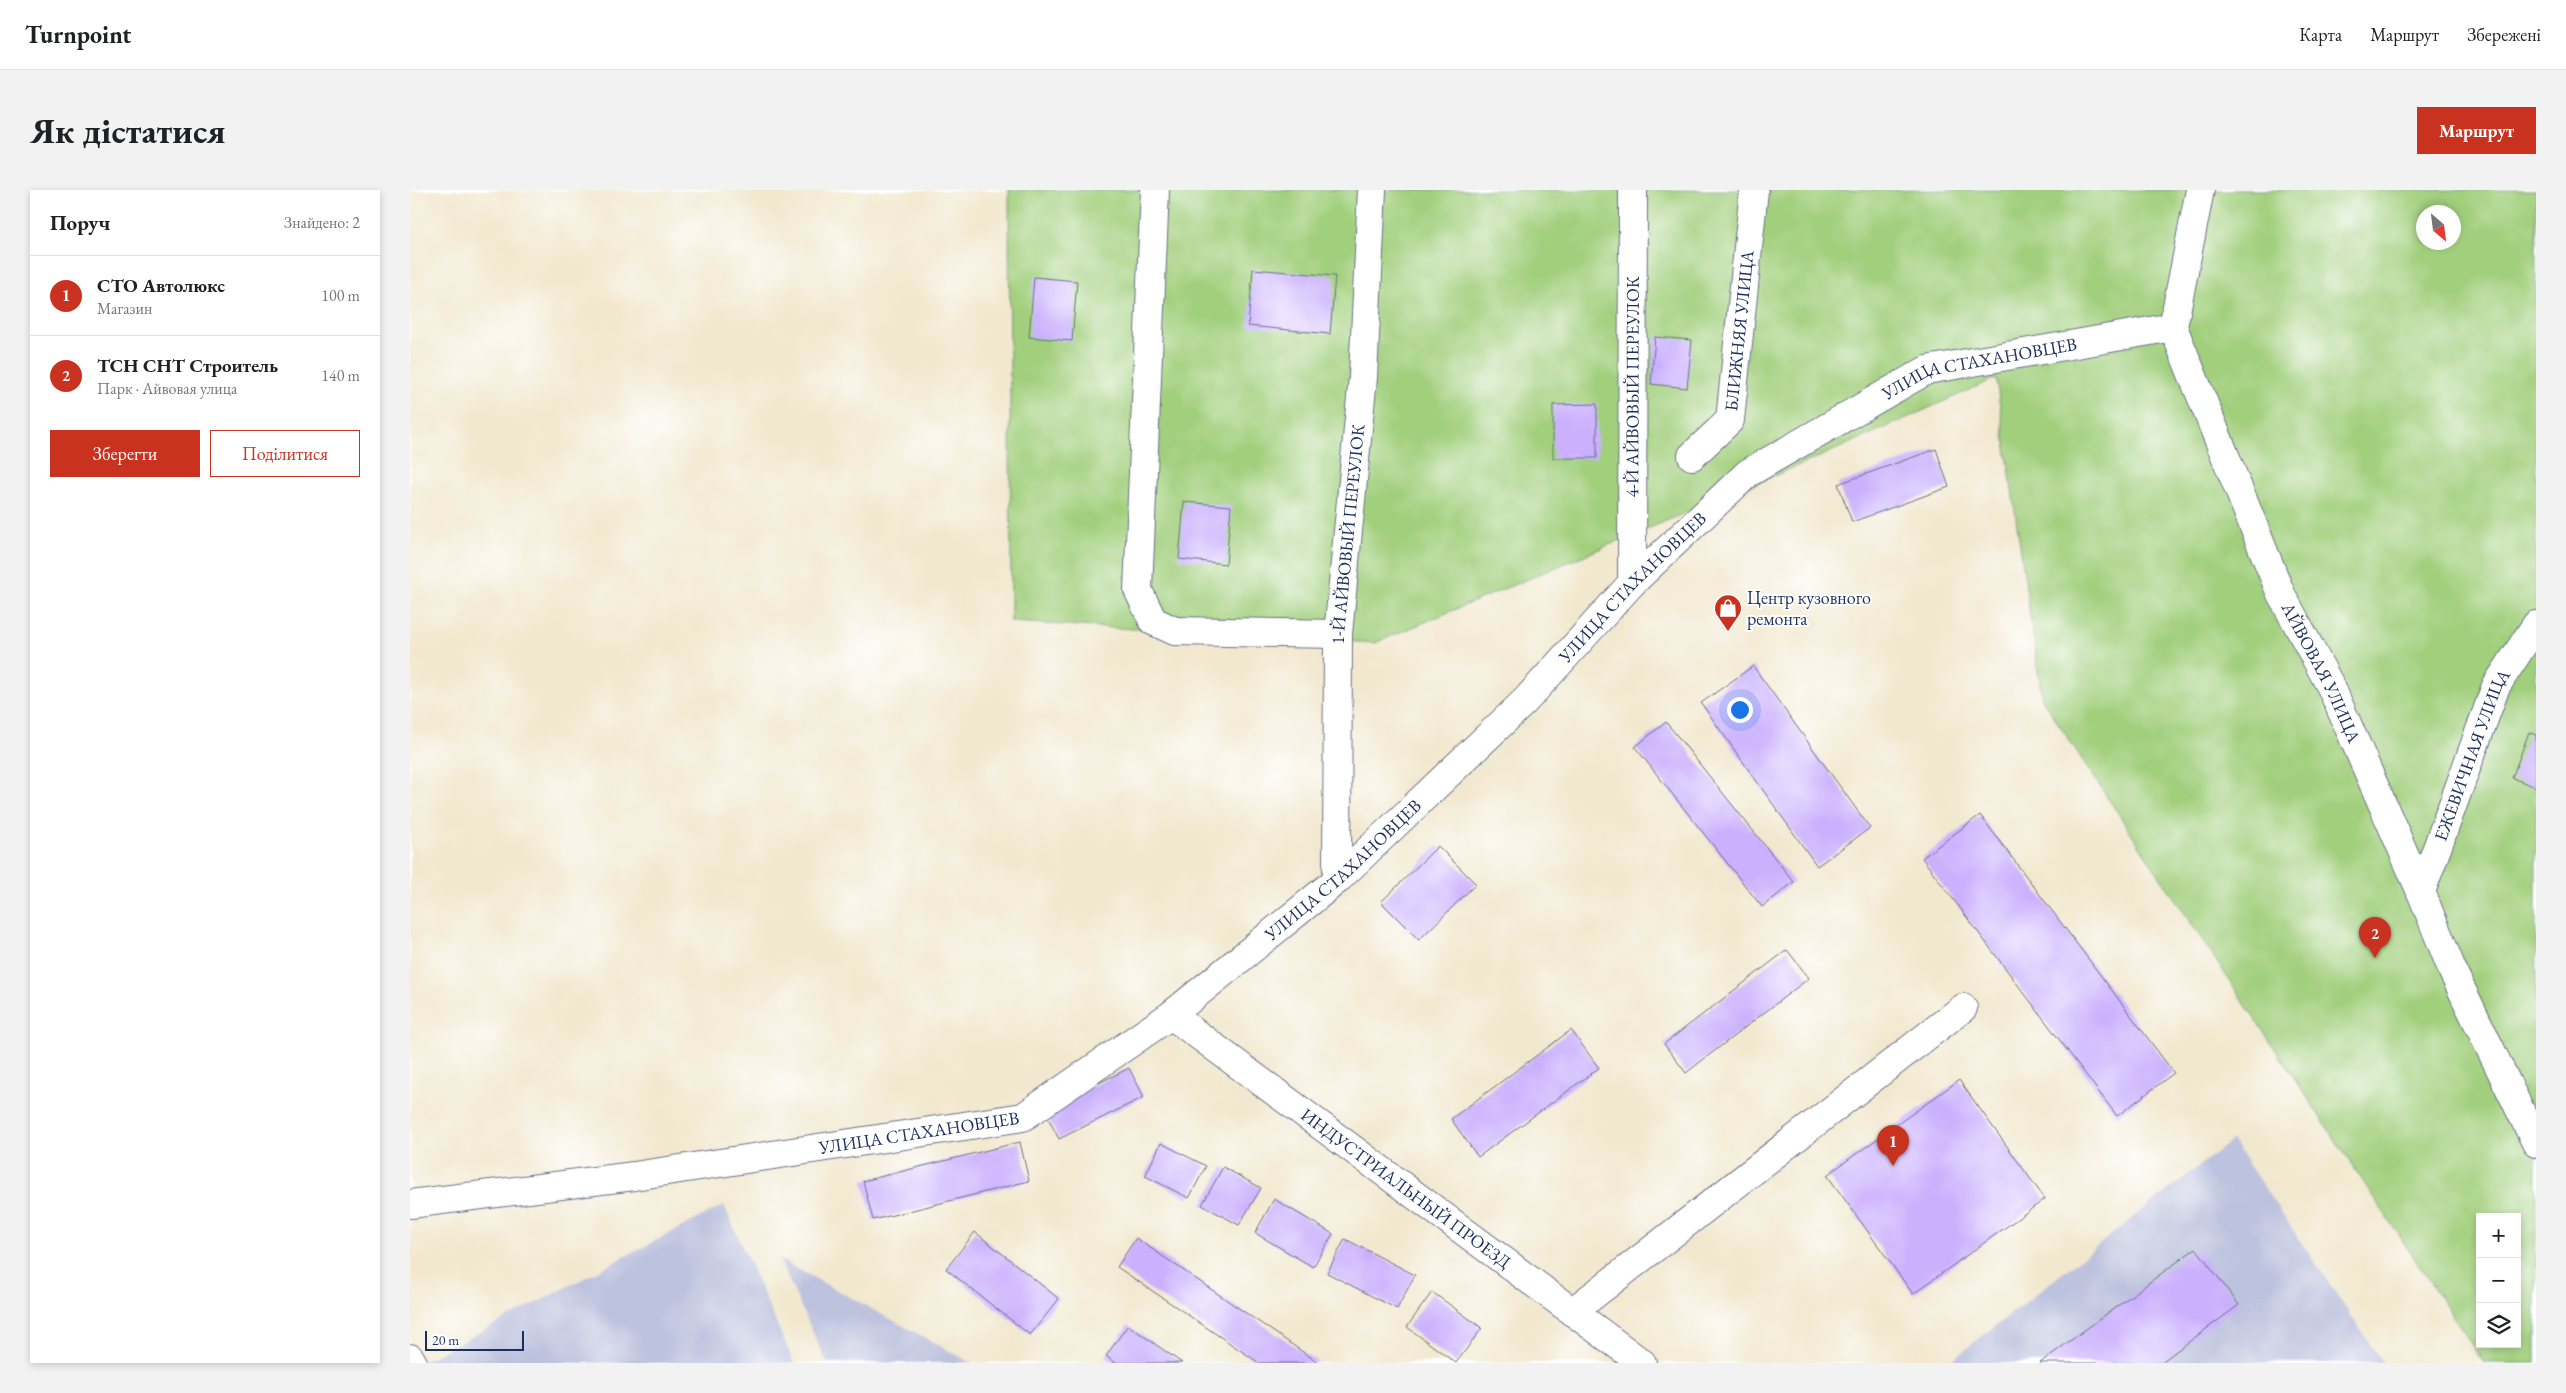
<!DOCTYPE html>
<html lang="uk">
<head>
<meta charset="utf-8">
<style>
  :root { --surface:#fff; --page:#f2f2f2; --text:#202124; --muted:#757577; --line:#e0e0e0; --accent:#c8321e }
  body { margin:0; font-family:"EB Garamond",serif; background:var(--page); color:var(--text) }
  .controls { position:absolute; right:15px; bottom:15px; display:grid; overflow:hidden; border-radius:0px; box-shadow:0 2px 8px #0003 }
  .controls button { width:45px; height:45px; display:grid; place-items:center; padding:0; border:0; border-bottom:1px solid var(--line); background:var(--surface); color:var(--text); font:25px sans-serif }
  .compass { position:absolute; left:2006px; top:15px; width:45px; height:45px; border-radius:50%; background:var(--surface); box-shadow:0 2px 8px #0003; rotate:152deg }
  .scale { position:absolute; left:15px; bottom:12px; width:99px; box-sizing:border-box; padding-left:5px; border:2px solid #1b2f5e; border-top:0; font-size:14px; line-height:18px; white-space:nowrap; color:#1b2f5e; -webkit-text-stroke:4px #fff; paint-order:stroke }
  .you { position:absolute; left:1329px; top:519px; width:18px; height:18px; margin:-12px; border:4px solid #fff; border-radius:50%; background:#1a73e8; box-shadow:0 0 0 8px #1a73e833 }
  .badge { display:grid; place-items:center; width:32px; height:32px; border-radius:50%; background:var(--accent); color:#fff; font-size:16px; font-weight:700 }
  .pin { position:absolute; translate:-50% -41px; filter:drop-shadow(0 1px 2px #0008) }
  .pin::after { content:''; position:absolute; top:26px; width:18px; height:15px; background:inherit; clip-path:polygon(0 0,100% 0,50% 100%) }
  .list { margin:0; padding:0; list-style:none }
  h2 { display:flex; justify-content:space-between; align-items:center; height:65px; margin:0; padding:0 20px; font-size:21px }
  h2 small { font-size:16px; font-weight:400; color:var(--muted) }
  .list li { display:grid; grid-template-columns:32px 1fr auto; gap:15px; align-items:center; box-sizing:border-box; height:80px; padding:0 20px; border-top:1px solid var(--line) }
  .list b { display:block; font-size:19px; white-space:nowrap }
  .list p { margin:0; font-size:16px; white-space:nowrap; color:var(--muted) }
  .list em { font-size:16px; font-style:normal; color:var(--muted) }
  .actions { display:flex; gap:10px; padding:15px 20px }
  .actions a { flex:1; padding:11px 0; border:1px solid var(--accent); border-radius:0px; text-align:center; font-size:18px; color:var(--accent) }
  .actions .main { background:var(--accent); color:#fff }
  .icon { flex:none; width:28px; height:28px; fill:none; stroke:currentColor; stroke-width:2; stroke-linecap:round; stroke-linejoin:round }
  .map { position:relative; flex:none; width:2126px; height:1173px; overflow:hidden; border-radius:0px }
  header { display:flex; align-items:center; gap:30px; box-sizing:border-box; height:70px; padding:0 25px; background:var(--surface); border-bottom:1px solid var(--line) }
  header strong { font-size:24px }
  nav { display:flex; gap:28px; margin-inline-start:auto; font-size:18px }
  .intro { display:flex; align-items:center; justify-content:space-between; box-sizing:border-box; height:120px; padding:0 30px }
  h1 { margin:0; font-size:35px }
  .button { padding:12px 22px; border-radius:0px; background:var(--accent); color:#fff; font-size:18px; font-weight:700 }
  main { display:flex; gap:30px; padding:0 30px }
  aside { flex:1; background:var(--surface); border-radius:0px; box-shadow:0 2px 8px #0003 }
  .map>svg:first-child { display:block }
  .industrial { fill:#bdc3de }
  .green { fill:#a1cf7c; stroke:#5e7f6d; fill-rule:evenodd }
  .building { fill:#cab0fd }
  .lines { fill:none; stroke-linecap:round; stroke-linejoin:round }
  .minor-casing { stroke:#667086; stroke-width:30 }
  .minor { stroke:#fff; stroke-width:28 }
  .labels { text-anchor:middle; stroke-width:4; stroke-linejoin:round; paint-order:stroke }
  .street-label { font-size:18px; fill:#1b2f5e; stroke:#fff }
  .poi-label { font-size:18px; fill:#1b2f5e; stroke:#fff; text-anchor:start }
</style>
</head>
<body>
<header>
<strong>Turnpoint</strong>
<nav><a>Карта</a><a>Маршрут</a><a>Збережені</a></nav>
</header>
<div class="intro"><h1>Як дістатися</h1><a class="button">Маршрут</a></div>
<main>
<aside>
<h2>Поруч<small>Знайдено: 2</small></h2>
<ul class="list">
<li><span class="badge">1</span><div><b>СТО Автолюкс</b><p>Магазин</p></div><em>100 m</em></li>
<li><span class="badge">2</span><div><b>ТСН СНТ Строитель</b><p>Парк · Айвовая улица</p></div><em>140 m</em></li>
</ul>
<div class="actions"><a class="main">Зберегти</a><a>Поділитися</a></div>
</aside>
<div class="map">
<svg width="2126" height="1173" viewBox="0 0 2126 1173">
  <rect width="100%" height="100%" fill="#fff"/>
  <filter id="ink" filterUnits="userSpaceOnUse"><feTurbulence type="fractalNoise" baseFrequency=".02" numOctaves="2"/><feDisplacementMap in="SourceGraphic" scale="10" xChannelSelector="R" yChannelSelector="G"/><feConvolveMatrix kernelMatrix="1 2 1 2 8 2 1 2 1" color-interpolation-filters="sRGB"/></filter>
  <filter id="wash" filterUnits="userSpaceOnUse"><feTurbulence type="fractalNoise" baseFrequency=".0096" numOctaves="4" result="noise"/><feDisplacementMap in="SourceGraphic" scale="20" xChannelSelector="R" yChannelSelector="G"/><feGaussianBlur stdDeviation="1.12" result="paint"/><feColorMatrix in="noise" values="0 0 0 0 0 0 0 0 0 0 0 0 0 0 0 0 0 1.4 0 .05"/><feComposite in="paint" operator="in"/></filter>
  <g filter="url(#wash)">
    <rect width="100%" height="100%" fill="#f2e8cf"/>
    <path class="industrial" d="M1822 950 1973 1173H1538Z
      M314 1015 384 1173H11Z
      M369 1069 562 1173H417Z"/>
    <path class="green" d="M599 0H2126V1173H2074L1632 509 1586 188 1416 264 965 453 601 432ZM2014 22H2044V52H2014ZM2070 1027H2107V1154H2070Z"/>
    <g id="blocks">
      <path class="building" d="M843 79 925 86 920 144 838 136Z
        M624 87 667 91 662 151 619 147Z
        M1245 147 1282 150 1277 198 1241 194Z
        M1187 214V268H1143V215Z
        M1526 259 1539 297 1442 332 1428 294Z
        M774 312 821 316 816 374 769 369Z
        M1343 476 1460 638 1407 676 1291 513Z
        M1256 532 1384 692 1352 717 1225 557Z
        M2119 542 2126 545V597L2102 588Z
        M1570 625 1764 883 1707 926 1512 668Z
        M1028 656 1066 694 1009 750 971 712Z
        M1377 760 1399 788 1276 883 1254 854Z
        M1161 840 1189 878 1068 967 1041 929Z
        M719 878 734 907 649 949 634 920Z
        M1549 890 1635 1009 1503 1104 1417 985Z
        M610 952 619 991 463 1030 453 991Z
        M751 953 796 976 779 1008 735 986Z
        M813 977 851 998 829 1035 792 1015Z
        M864 1009 923 1044 903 1077 845 1043Z
        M565 1042 649 1109 620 1145 536 1079Z
        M726 1048 909 1173H849L707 1077Z
        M935 1049 1005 1085 987 1119 917 1083Z
        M1786 1058 1829 1115 1750 1173H1630Z
        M1022 1102 1072 1138 1046 1173 997 1137Z
        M718 1135 772 1173H705L696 1166Z"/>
    </g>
  </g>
  <g filter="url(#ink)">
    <use href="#blocks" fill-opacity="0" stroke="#667086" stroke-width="1"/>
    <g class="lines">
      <g class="minor-casing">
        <g id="minor">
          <path d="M745 0 728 400 743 431 765 441 928 444"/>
          <path id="s1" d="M1790 0 1763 137 1871 404 1921 497 2011 702 2043 782 2126 953"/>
          <path id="s2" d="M1282 266 1320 230 1344 0"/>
          <path id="s3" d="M1222 393 1223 0"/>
          <path id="s4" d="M927 690 928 444 953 187 962 0"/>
          <path id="s5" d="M2011 702 2086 496 2126 435"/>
          <path id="s6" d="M761 825 1232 1173"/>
          <path id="s7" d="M0 1014 224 986 613 927 761 825 927 690 1115 511 1222 393 1338 283 1517 180 1763 137"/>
          <path d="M1162 1122 1553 818"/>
          <path d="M0 1168 3 1173"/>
        </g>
      </g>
      <use href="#minor" class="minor"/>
    </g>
  </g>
  <defs>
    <g id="shop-pin" transform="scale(1.4375)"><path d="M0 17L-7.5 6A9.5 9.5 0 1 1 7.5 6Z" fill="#c8321e" stroke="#fff"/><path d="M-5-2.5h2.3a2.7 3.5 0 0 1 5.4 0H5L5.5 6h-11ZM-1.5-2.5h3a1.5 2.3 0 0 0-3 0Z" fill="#fff"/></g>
  </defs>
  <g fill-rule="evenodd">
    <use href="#shop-pin" x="1318" y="418"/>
  </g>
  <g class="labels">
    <g class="street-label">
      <text dy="6" stroke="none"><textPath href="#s2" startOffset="142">БЛИЖНЯЯ УЛИЦА</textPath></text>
      <text dy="6" stroke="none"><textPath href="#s7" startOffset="1849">УЛИЦА СТАХАНОВЦЕВ</textPath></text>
      <text dy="6" stroke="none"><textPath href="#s3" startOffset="196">4-Й АЙВОВЫЙ ПЕРЕУЛОК</textPath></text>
      <text dy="6" stroke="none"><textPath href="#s4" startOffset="346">1-Й АЙВОВЫЙ ПЕРЕУЛОК</textPath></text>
      <text dy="6" stroke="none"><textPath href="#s7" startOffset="1429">УЛИЦА СТАХАНОВЦЕВ</textPath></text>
      <text dy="6" stroke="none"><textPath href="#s1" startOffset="516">АЙВОВАЯ УЛИЦА</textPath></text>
      <text dy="6" stroke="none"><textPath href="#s5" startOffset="146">ЕЖЕВИЧНАЯ УЛИЦА</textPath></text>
      <text dy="6" stroke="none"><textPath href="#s7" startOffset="1024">УЛИЦА СТАХАНОВЦЕВ</textPath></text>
      <text dy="6" stroke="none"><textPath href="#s7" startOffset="514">УЛИЦА СТАХАНОВЦЕВ</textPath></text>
      <text dy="6" stroke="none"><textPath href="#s6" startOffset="292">ИНДУСТРИАЛЬНЫЙ ПРОЕЗД</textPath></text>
    </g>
    <g class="poi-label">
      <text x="1337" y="414">Центр кузовного<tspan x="1337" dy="21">ремонта</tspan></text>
    </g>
  </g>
</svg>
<div class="controls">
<button>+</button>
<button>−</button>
<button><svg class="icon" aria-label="layers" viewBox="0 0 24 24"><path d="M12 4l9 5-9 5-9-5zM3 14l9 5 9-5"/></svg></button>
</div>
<svg class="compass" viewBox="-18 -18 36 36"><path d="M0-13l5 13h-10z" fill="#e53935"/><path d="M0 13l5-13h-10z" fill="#757577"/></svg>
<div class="scale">20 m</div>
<div class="you"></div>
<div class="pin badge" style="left:1483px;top:976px">1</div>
<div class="pin badge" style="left:1965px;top:768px">2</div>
</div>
</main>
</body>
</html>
